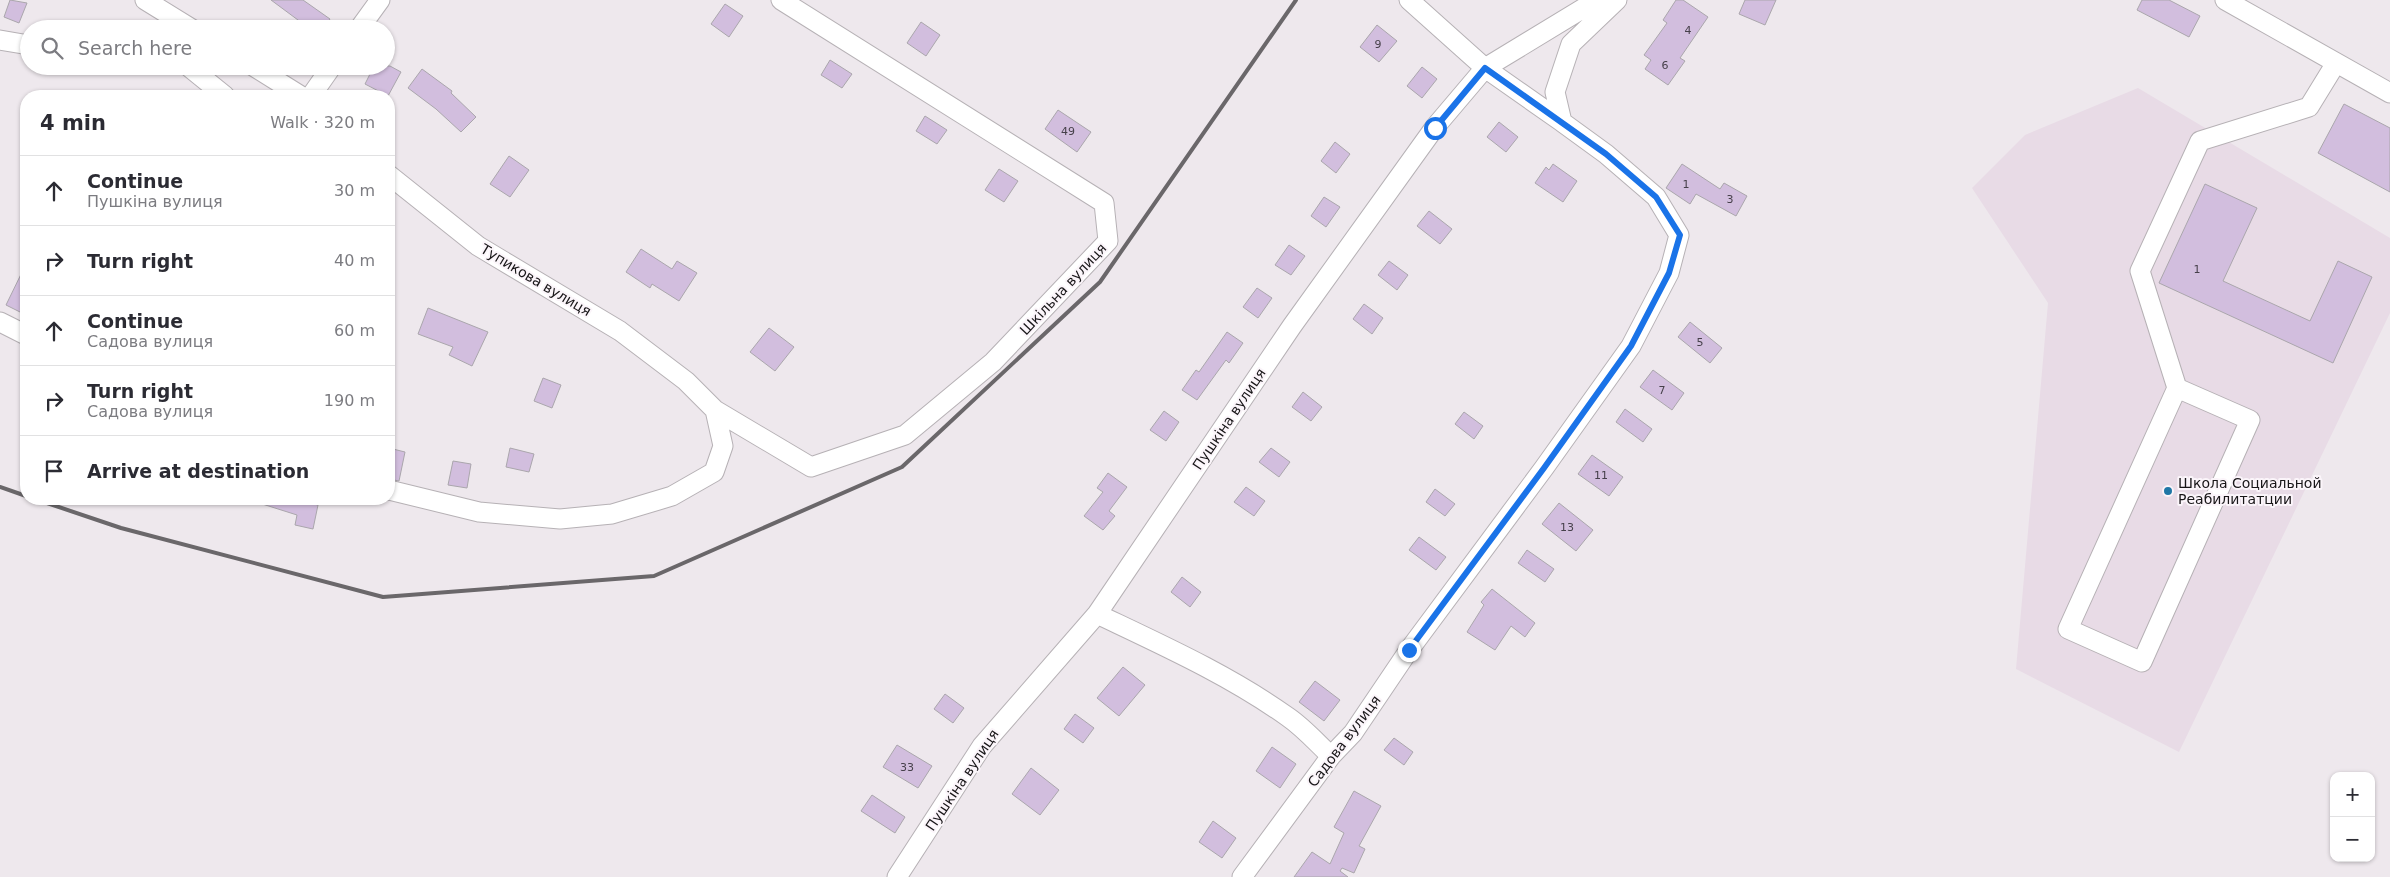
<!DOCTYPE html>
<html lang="en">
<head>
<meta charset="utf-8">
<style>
  :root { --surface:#fff; --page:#f2f2f3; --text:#2b2b33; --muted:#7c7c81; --line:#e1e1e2 }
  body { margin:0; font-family:"DejaVu Sans",sans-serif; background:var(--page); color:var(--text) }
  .controls { position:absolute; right:15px; bottom:15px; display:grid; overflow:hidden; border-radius:10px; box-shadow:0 1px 4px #0004 }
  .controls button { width:45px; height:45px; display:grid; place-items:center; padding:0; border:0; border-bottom:1px solid var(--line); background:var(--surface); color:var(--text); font:25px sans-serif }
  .stop { position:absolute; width:15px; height:15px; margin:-11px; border:4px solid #1a73e8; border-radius:50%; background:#fff }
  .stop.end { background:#1a73e8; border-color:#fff; box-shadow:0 1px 5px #0008 }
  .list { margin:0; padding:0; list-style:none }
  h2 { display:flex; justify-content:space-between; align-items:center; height:65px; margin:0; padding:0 20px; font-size:21px }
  h2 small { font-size:16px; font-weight:400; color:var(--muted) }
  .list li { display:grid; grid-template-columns:32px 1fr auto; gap:15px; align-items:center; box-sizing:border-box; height:70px; padding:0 20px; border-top:1px solid var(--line) }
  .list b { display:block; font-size:19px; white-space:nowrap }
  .list p { margin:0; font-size:16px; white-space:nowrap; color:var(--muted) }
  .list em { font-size:16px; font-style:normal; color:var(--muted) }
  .icon { flex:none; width:28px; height:28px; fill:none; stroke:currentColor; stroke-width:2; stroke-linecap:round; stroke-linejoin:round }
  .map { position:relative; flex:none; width:2390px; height:877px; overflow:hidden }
  .search { position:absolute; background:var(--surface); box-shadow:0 1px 4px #0004; left:20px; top:20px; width:375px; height:55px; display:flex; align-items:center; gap:12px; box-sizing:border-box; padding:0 18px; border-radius:28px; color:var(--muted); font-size:19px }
  .panel { position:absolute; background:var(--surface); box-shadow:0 1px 4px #0004; left:20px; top:90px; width:375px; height:415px; border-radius:20px }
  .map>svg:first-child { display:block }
  .built { fill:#e8dbe6 }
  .building { fill:#d2bede; stroke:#aaa6ac }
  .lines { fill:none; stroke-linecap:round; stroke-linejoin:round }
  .minor-casing { stroke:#b6b1b5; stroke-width:21 }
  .minor { stroke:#fff; stroke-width:19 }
  .rail { stroke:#6a676a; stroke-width:4 }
  .route { stroke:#1a73e8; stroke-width:6 }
  .poi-dot { fill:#1f77a6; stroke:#fbf5fa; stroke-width:2 }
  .labels { text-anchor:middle; stroke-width:4; stroke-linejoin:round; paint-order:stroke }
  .number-label { font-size:11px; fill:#46404a }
  .street-label { font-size:14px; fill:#181618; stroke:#fbf5fa }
  .poi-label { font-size:14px; fill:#181618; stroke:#fbf5fa; text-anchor:start }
</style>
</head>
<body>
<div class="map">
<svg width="2390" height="877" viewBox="0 0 2390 877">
  <rect width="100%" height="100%" fill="#eee8ed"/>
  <path class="built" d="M2138 88 2390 238V313L2179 752 2016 669 2048 303 1972 188 2025 135Z"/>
  <path class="building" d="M10 0 27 3 19 23 4 17Z
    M271 0H303L330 19 323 29H298L302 23Z
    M1676 0H1683L1708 17 1680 58 1685 61 1668 85 1645 69 1651 60 1644 55 1667 23 1663 20Z
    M1745 0H1776L1765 25 1739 14Z
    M2142 0H2169L2200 16 2189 37 2137 10Z
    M725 4 743 16 729 37 711 24Z
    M921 22 940 35 926 56 907 43Z
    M1377 25 1397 41 1379 62 1360 47Z
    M830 60 852 74 842 88 821 75Z
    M374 66H390L401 72 388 96 365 84Z
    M1422 67 1437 79 1422 98 1407 86Z
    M422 69 452 91 451 93 476 117 461 132 436 109 408 88Z
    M2344 104 2390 128V192L2318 153Z
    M1058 110 1091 132 1077 152 1045 129Z
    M925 116 947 130 937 144 916 131Z
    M1499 122 1518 137 1506 152 1487 137Z
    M1335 142 1350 154 1336 173 1321 161Z
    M509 156 529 170 510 197 490 184Z
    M1553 164 1577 181 1563 202 1535 183 1546 167 1549 170Z
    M1682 164 1720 189 1724 183 1747 196 1736 216 1696 194 1690 204 1666 188Z
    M999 169 1018 181 1004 202 985 190Z
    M2205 184 2257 208 2223 281 2310 321 2338 261 2372 277 2333 363 2159 283Z
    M1324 197 1340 207 1326 227 1311 216Z
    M1429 211 1452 229 1440 244 1417 226Z
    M1289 245 1305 256 1291 275 1275 265Z
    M641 249 672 269 677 261 697 273 679 301 652 284 650 288 626 272Z
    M1389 261 1408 275 1397 290 1378 275Z
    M26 264V315L6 305Z
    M1257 288 1272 298 1258 318 1243 307Z
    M1364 304 1383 318 1372 334 1353 319Z
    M428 308 488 332 472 366 449 355 453 347 418 334Z
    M1690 322 1722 348 1710 363 1678 337Z
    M769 328 794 347 775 371 750 352Z
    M1227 332 1243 343 1229 363 1226 360 1197 400 1182 390 1196 370 1199 372Z
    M1653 370 1684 393 1672 410 1640 387Z
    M543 378 561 385 552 408 534 401Z
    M1303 392 1322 407 1311 421 1292 407Z
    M1625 409 1652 429 1643 442 1616 422Z
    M1164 411 1179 422 1166 441 1150 430Z
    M1464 412 1483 426 1474 439 1455 424Z
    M389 448 405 452 399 481 389 479Z
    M510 448 534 454 529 472 506 467Z
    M1271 448 1290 462 1279 477 1259 462Z
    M1592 455 1623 477 1609 496 1578 474Z
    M453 461 471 464 467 488 448 485Z
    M1108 473 1127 487 1109 511 1115 516 1103 530 1084 516 1103 492 1097 488Z
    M1246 487 1265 501 1254 516 1234 502Z
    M1435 489 1455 504 1445 516 1426 502Z
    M256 499H289L318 505 313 529 295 525 297 515 256 502Z
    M1559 503 1593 530 1576 551 1542 524Z
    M1419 537 1446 557 1436 570 1409 550Z
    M1527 550 1554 569 1545 582 1518 563Z
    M1182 577 1201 592 1190 607 1171 592Z
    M1492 589 1535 623 1525 637 1511 626 1495 650 1467 632 1484 605 1481 602Z
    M1123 667 1145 685 1119 716 1097 698Z
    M1315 681 1340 700 1324 721 1299 702Z
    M945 694 964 708 953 723 934 709Z
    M1075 714 1094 728 1083 743 1064 729Z
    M1394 738 1413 752 1404 765 1384 750Z
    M897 745 932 766 918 788 883 767Z
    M1272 747 1296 764 1280 788 1256 771Z
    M1031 768 1059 790 1040 815 1012 794Z
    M1354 791 1381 806 1359 846 1365 849 1354 873 1342 868 1340 871 1348 877H1294L1312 852 1330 864 1344 833 1334 827Z
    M872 795 905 817 895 833 861 811Z
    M1213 821 1236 838 1222 858 1199 842Z"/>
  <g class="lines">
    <g class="minor-casing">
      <path id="minor" d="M145 0 192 29
        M1409 0 1485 68 1562 122
        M2225 0 2390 93
        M359 29 380 0
        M0 40 29 45
        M188 66 225 96
        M253 66 301 96
        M311 96 332 66
        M389 175 478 246 620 331 686 381 715 410 723 446 714 472 672 496 612 514 560 519 479 512 389 490
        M0 322 26 335
        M2177 388 2250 420 2142 662 2068 629Z
        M2177 388 2140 271 2200 141 2309 107 2336 63
        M715 410 811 467 905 435 993 362 1108 241 1104 203 781 0
        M1097 614C1162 645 1229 675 1288 717 1304 728 1317 743 1331 756
        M897 877 982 746 1097 614 1292 326 1435 127 1485 68 1597 0
        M1242 877 1331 756 1353 733 1409 650 1544 468 1631 346 1669 273 1679 235 1656 197 1606 154 1562 122 1555 92 1571 44 1617 0"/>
    </g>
    <use href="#minor" class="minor"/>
    <path class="rail" d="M0 487 26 496
      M35 499 121 528 383 597 654 576 902 467 1100 282 1296 0"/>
  </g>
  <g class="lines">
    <path class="route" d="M1409 650 1544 468 1631 346 1669 273 1680 235 1656 197 1606 154 1485 68 1435 128"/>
  </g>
  <circle class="poi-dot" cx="2168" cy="491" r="5"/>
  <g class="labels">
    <g class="number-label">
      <text x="1688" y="34">4</text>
      <text x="1378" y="48">9</text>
      <text x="1665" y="69">6</text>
      <text x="1068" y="135">49</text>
      <text x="1686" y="188">1</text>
      <text x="1730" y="203">3</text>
      <text x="2197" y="273">1</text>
      <text x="1700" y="346">5</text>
      <text x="1662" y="394">7</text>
      <text x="1601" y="479">11</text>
      <text x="1567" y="531">13</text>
      <text x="907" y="771">33</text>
    </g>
    <g class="street-label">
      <text transform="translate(536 280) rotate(31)" y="5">Тупикова вулиця</text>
      <text transform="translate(1063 289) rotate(-47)" y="5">Шкільна вулиця</text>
      <text transform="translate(1229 419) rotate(-56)" y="5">Пушкіна вулиця</text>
      <text transform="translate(1344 741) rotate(-53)" y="5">Садова вулиця</text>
      <text transform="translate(962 780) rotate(-56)" y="5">Пушкіна вулиця</text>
    </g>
    <g class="poi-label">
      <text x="2178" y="488">Школа Социальной<tspan x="2178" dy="16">Реабилитатции</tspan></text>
    </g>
  </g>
</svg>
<div class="controls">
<button>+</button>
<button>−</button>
</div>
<div class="stop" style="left:1435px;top:128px"></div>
<div class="stop end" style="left:1409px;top:650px"></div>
<div class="search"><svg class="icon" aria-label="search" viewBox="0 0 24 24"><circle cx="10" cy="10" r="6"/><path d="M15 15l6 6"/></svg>Search here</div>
<section class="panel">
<h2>4 min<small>Walk · 320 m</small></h2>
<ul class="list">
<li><svg class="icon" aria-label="ahead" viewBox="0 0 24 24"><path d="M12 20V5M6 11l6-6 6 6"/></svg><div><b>Continue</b><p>Пушкіна вулиця</p></div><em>30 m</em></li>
<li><svg class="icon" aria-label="right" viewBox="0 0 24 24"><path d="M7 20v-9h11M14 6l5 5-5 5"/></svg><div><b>Turn right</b></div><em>40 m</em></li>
<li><svg class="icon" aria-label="ahead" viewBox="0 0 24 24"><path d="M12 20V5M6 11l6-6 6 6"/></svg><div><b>Continue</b><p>Садова вулиця</p></div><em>60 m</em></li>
<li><svg class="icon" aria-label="right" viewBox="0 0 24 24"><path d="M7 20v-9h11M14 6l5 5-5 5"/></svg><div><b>Turn right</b><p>Садова вулиця</p></div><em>190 m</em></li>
<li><svg class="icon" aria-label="arrive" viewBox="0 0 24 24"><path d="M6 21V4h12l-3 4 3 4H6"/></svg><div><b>Arrive at destination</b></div></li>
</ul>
</section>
</div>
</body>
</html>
